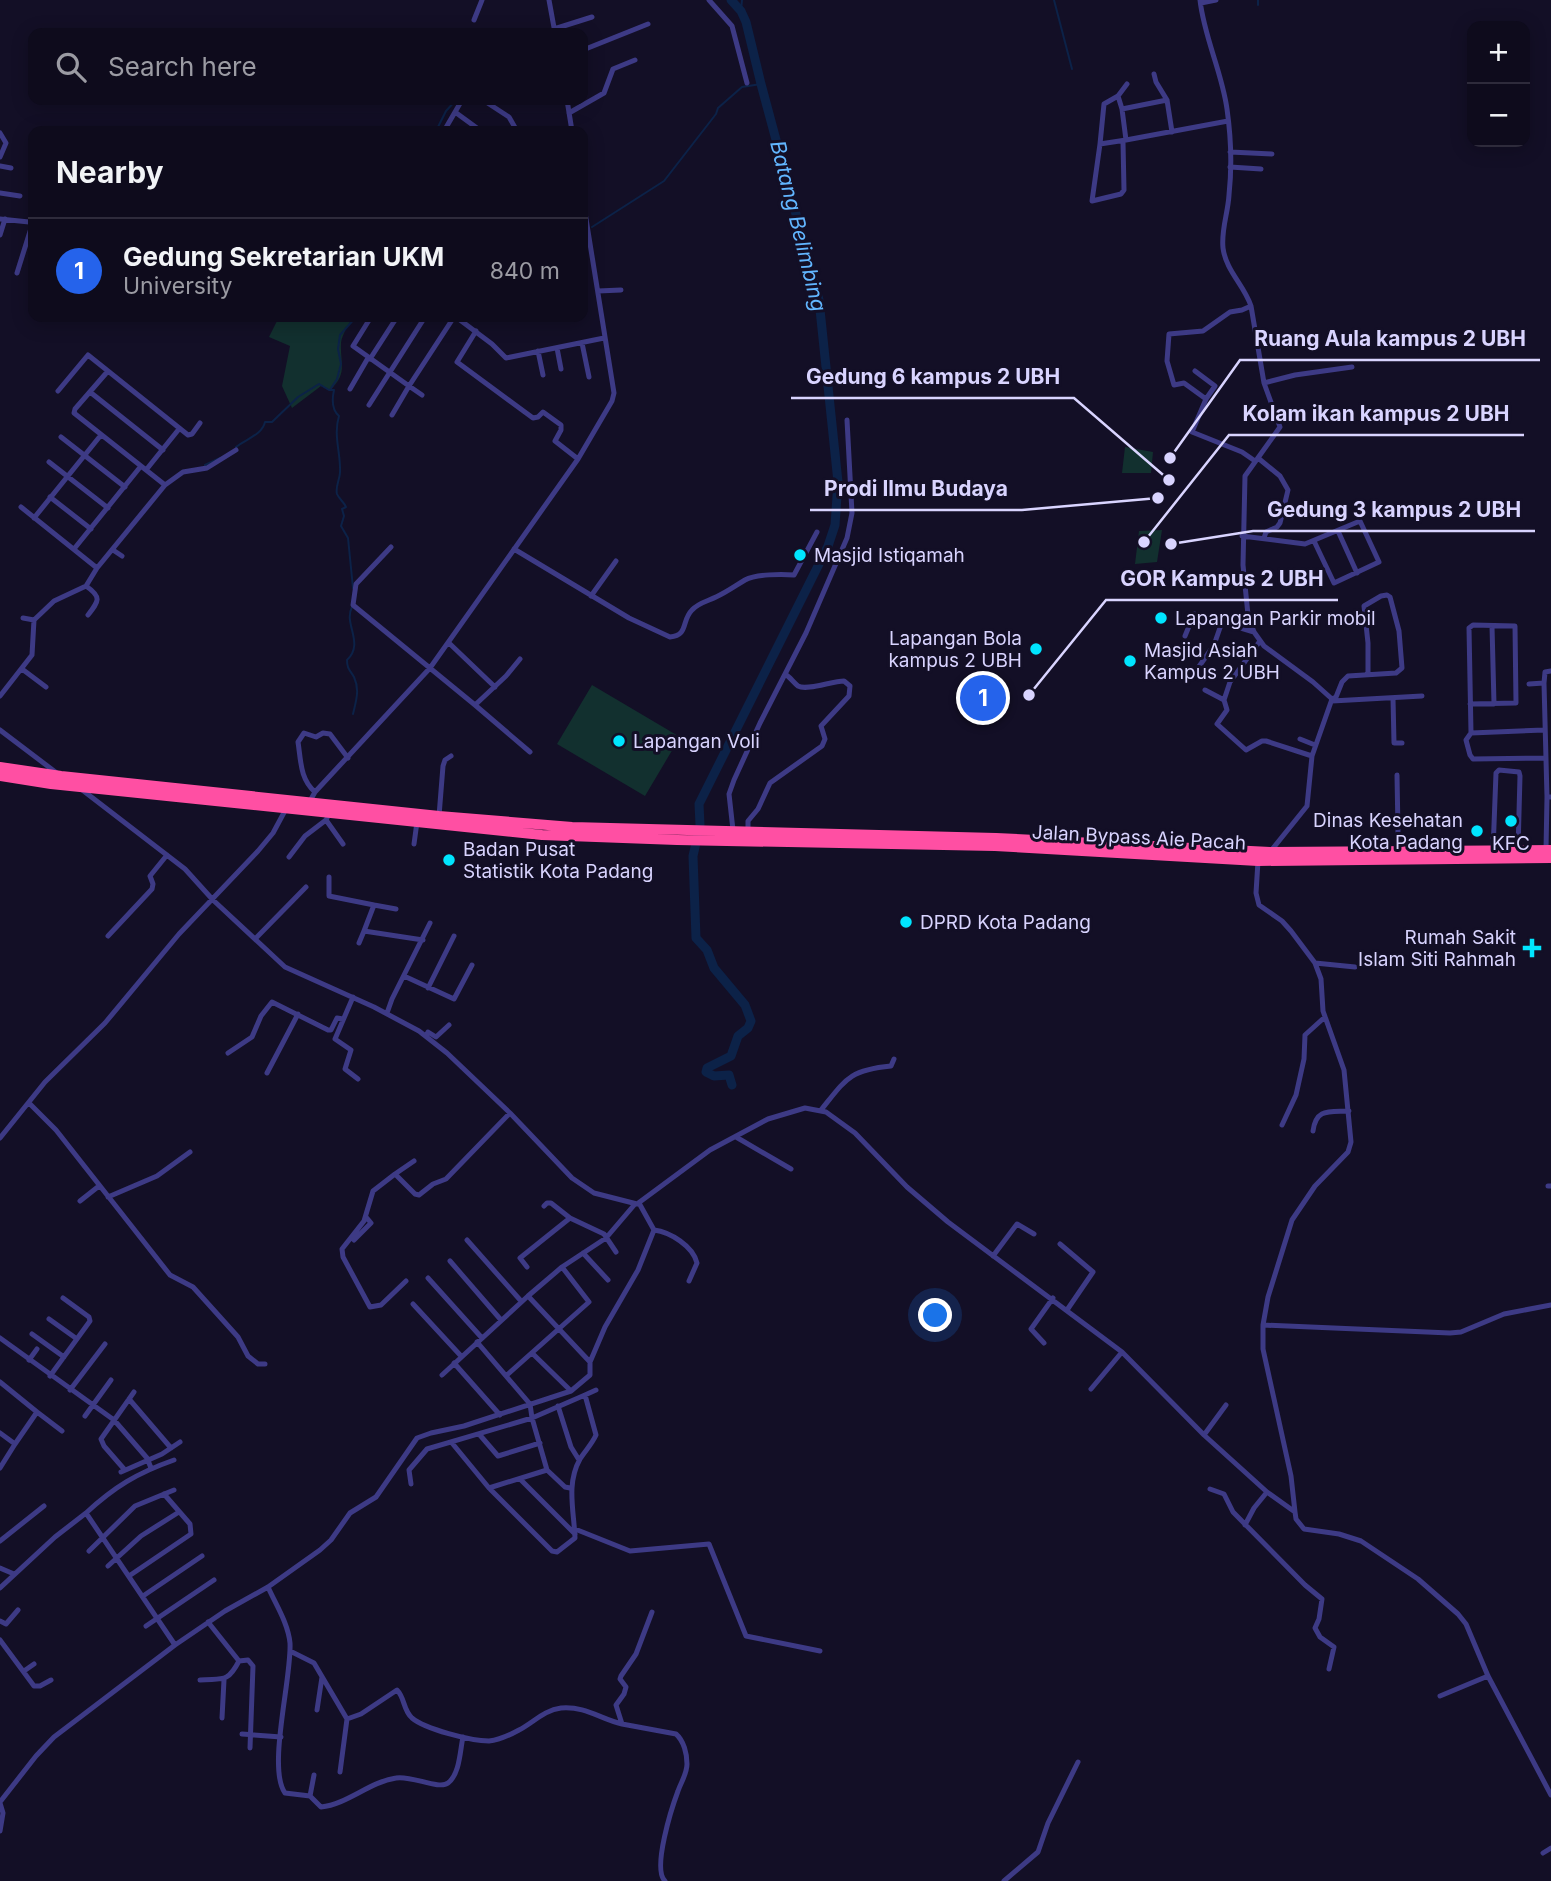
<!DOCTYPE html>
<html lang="en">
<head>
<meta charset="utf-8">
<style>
  :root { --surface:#0e0b1c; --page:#1c1929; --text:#f1f3f6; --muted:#9b9ba3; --line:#2e2b3b; --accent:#2563eb }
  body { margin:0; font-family:Inter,sans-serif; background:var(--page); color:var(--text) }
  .controls { position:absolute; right:21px; top:21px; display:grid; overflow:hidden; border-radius:14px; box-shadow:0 4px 18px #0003 }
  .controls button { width:63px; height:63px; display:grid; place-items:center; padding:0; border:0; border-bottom:2px solid var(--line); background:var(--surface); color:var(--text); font:35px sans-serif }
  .you { position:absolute; left:936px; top:1316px; width:24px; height:24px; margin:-18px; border:5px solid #fff; border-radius:50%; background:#1a73e8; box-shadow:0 0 0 10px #1a73e833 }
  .badge { display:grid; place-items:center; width:46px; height:46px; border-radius:50%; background:var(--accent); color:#fff; font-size:23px; font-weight:700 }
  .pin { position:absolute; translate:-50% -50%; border:4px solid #fff; box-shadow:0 2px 7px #0006 }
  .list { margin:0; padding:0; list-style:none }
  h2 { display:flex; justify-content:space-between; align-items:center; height:91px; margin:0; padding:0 28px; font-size:30px }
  h2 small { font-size:23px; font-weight:400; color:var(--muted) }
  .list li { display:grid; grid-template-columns:46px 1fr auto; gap:21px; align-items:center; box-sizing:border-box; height:105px; padding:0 28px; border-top:2px solid var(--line) }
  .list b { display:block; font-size:26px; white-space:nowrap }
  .list p { margin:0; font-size:23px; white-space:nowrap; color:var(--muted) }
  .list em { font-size:23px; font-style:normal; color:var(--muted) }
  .icon { flex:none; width:38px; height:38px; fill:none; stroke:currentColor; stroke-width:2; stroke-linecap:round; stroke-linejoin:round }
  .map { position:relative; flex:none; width:1551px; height:1881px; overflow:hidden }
  .search { position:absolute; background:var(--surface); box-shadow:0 4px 18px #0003; left:28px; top:28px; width:560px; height:77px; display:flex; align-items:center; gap:18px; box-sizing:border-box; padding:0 24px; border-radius:14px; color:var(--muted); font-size:26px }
  .panel { position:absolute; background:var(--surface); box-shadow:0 4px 18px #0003; left:28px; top:126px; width:560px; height:196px; border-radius:14px }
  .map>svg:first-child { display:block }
  .green { fill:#12302f }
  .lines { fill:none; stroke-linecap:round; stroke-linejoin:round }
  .stream { stroke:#0c2248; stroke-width:2 }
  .river { stroke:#0c2248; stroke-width:9 }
  .street { stroke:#3d3a85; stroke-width:5 }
  .highway { stroke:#ff4fa3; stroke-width:10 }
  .poi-dot { fill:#00e5ff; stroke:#130f26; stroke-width:2.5 }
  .labels { text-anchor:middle; stroke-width:6; stroke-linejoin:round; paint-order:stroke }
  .poi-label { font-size:19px; fill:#d9d4ff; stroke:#130f26; text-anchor:start }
  .street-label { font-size:19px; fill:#d9d4ff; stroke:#130f26 }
  .water-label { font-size:21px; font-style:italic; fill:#62b6ff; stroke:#130f26 }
  .leader { fill:none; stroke:#d9d4ff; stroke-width:2.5 }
  .callout-dot { fill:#d9d4ff; stroke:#130f26; stroke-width:2.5 }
  .callout-label { font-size:21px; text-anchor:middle; font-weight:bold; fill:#d9d4ff; stroke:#130f26; stroke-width:6; stroke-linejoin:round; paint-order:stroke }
</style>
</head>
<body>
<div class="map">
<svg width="1551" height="1881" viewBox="0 0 1551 1881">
  <rect width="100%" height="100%" fill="#130f26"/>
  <path class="green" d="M279 317H353C349 324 342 334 341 343 340 364 348 373 330 390L321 386 292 408 282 386 290 346 269 337Z
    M1125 447 1153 452 1151 473H1122Z
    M1162 530 1157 562 1135 564 1139 531Z
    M592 685 680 737 645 796 557 744Z"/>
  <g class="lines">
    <path class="stream" d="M1054 0 1072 69
      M1258 5V0
      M741 11 742 0
      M436 131 446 111 456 100
      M592 227 664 181 716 114 718 108 742 87 761 84
      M236 447C246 439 262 435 265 422H272L298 397 319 384 329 390
      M205 465 220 458
      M353 588 348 538 341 526 344 516 342 509 346 507C344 502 339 499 337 494 335 487 340 479 340 472 341 454 333 435 339 416 332 410 332 399 334 390H330L337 379 341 364 338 349 340 335 356 317
      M352 607C343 624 365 643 347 660 347 669 350 670 354 677 360 690 356 701 353 714"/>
    <path class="river" d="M731 0 741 11 746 22 761 84 819 300 838 482 835 525 828 546 699 804 700 825 693 856 696 938 707 950 714 968 745 1005 751 1021 748 1028 738 1036 731 1056 707 1068 706 1072 714 1076 729 1075 732 1085"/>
    <path class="street" d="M549 0 555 33
      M709 0 732 26 747 83
      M1200 0C1204 37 1222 72 1227 109 1231 137 1232 167 1229 195 1228 213 1221 230 1223 248 1226 271 1244 285 1251 306L1264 383 1280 427 1245 476 1243 565 1248 615 1254 632 1264 646 1313 682 1332 699 1312 756 1307 806 1270 852
      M1201 3 1216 0
      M474 20 482 0
      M554 29 592 17
      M583 50 648 24
      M1154 74 1156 82 1167 100
      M1118 96 1127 84
      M483 100 509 117 517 131
      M567 100 572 131
      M455 112 481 131
      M569 113 604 93 613 69 635 60
      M444 131 462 100
      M0 133 6 143 0 157
      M1126 140 1122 109 1167 100 1172 132
      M1123 142 1124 190 1121 194 1092 201 1100 144 1126 140 1228 121
      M1100 144 1104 104 1118 96 1122 109
      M1230 152 1272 154
      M0 166 11 168
      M1230 167 1261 169
      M0 193 20 196
      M0 219 29 222 32 225 17 273
      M0 235 5 219
      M598 291 621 290
      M1251 306 1242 310 1230 312 1203 331 1169 334 1167 361 1174 385 1184 383 1206 399 1192 432 1242 452 1255 461
      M371 317 353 346 409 386 454 317
      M456 317 492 344 506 358 604 338
      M476 331 457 362 533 418 538 417 543 412 561 425V430L555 441 578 459
      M582 343 589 377
      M557 348 561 369
      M538 351 543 375
      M370 359 397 317
      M1195 371 1215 386 1206 399
      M1264 383 1295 375 1352 367
      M350 389 368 358
      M58 391 88 355 188 435 192 434 200 423
      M90 392 163 450
      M369 405 425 317
      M392 415 409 386 422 395
      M61 437 125 487
      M1258 458 1280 476 1288 490 1280 523 1277 527 1266 532 1264 538
      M49 462 108 508
      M146 470 179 429
      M165 485 183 472 207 468 236 450
      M50 497 91 529
      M21 507 97 568
      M34 518 101 435
      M1338 531 1357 573
      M1242 536 1305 544 1360 521 1379 562 1334 583 1314 541
      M391 547 356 584 353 605 475 705 506 676 520 659
      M74 549 141 466
      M514 549 629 618 670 637C689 635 681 621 692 610 698 603 708 601 716 597 727 592 735 586 745 580 756 574 782 574 794 575L817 532
      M113 550 122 556
      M86 586C102 597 99 601 88 615
      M591 596 616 561
      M23 618 34 620
      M1492 626 1494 704
      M1185 636 1194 614 1254 632
      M1260 641 1230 682 1224 700 1227 710 1217 724 1246 750 1262 741H1266L1312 756
      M449 643 495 687
      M1198 668 1214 645 1222 622
      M22 669 46 687
      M1551 671 1545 672 1544 683 1547 797H1551
      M1529 684 1544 683
      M1205 690 1224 700
      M0 696 32 655 34 620 54 601 86 586 97 568 165 485 74 413 75 409 108 371
      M1393 698 1394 743H1402
      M1332 699 1336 697 1342 682 1348 676 1396 673 1402 668 1399 631 1390 597 1387 595 1381 596 1364 606 1368 643V674
      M1332 701 1422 696
      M1470 704 1516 703 1515 626 1473 625 1469 628 1471 733 1544 730
      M475 705 530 752
      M0 730 58 774
      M1471 733 1466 740 1470 755 1473 759 1545 758
      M1300 739 1315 745
      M81 789 185 869 213 900 285 967 374 1007 419 1031 447 1053 510 1113 572 1178 594 1193 637 1204 710 1150 768 1119 805 1108 826 1112 855 1133 907 1187 948 1222 1122 1352 1204 1435 1267 1492 1295 1512 1296 1519 1304 1529 1339 1534 1361 1541 1418 1579 1458 1614 1466 1624 1488 1676 1551 1795
      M315 792C300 779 301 761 298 742L304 733 316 737 323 733 330 734 348 758
      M310 801 315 792 430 668 578 459 612 401 614 393 583 200
      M439 816 443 766 445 760 451 756
      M326 820 343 844
      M733 830 729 794 734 780 760 723 806 633 847 538 852 513 847 420
      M748 832V821L758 809 770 783 822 746 825 739 821 726 849 696 850 686 844 681C832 681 807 691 798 686 793 682 790 677 785 674
      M1493 838H1518
      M414 844 417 822
      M1546 850 1547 797
      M1396 851 1398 831 1397 775
      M1493 851 1496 773 1499 770 1519 772 1520 776 1518 850
      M289 857 305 836 326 820 329 814
      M1258 861 1256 893 1259 905 1282 921 1291 931 1315 963 1321 979 1323 1011 1344 1070 1351 1142 1348 1152 1315 1186 1292 1220 1268 1297 1263 1325V1349L1291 1476 1295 1512
      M329 877V896L374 905 364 931 423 940
      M374 905 396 909
      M108 936 152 889 153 884 150 876 167 855
      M255 939 306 887
      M359 943 364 931
      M1315 963 1355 967
      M404 976 454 999 472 965
      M428 988 454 936
      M353 997 335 1039 351 1050 345 1069 358 1079
      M387 1013 392 999 430 923
      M426 1036 428 1032 436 1037 449 1025
      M228 1053 252 1037 261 1016 272 1002 328 1030H331L337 1018 343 1019
      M267 1073 298 1014
      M29 1103 56 1130 170 1275 193 1287 238 1337 248 1356 258 1364H265
      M821 1110C846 1079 849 1070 891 1066L894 1059
      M1282 1125 1296 1095 1304 1059 1305 1035 1325 1017
      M1313 1131C1316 1108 1329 1112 1349 1111
      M736 1137 791 1169
      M0 1138 45 1082 105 1023 179 934 258 851 273 833 287 807
      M395 1174 414 1161
      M1548 1186H1551
      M108 1197 157 1176 190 1152
      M80 1201 99 1186
      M544 1206 547 1203H551L570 1218
      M654 1230C670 1232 693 1246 697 1263L689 1281
      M354 1240 371 1223 366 1217
      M467 1240 521 1301
      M1060 1244 1093 1272 1067 1310
      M583 1253 608 1280
      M993 1256 1017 1224 1034 1234
      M450 1261 501 1320
      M527 1267 520 1258 570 1218 604 1234 616 1252
      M428 1278 482 1338
      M406 1281 381 1305 370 1307 343 1257 342 1249 364 1221 373 1191 395 1174 415 1194 419 1195 433 1184 446 1179 510 1113
      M528 1296 562 1267 606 1238 635 1204
      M413 1304 461 1356
      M49 1319 77 1339
      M1263 1325 1450 1333 1461 1332 1504 1314 1551 1305
      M32 1334 64 1357
      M0 1338 114 1420 147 1458 151 1468
      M477 1342 530 1404 532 1418 547 1470 565 1487 570 1488
      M1044 1343 1031 1329 1053 1298
      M532 1353 571 1391
      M29 1360 37 1349
      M590 1362 605 1327 638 1270 654 1230 639 1203
      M454 1363 500 1415
      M507 1375 589 1302 562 1267
      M50 1376 90 1321 89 1317 63 1298
      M0 1382 37 1412 15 1444 0 1433
      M1091 1389 1122 1352
      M70 1390 105 1344
      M585 1395 596 1390
      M129 1399 171 1448
      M558 1406 571 1447 579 1460
      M37 1412 62 1431
      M85 1416 111 1380
      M479 1434 498 1456 540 1443
      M1204 1435 1226 1405
      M0 1468 15 1444
      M124 1469 104 1446 101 1439 134 1392
      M121 1472 162 1454 180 1442
      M520 1479 575 1534
      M411 1484 409 1470 427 1449 532 1418 585 1395 596 1435C592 1444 585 1451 580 1459 566 1484 574 1511 575 1538L557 1552 552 1551 489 1488 452 1443
      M489 1488 547 1470
      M1210 1489 1224 1494 1233 1512 1305 1585 1322 1599 1319 1619 1315 1628 1320 1637 1334 1647 1329 1669
      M86 1513C114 1487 137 1473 174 1460
      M1245 1525 1254 1508 1267 1492
      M575 1529 630 1551 709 1544 746 1636 820 1651
      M0 1541 44 1506
      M89 1551 135 1506 174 1490
      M108 1566 141 1536 179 1512
      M0 1568 14 1574
      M129 1576 191 1534 190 1524 164 1494
      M268 1587C276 1605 288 1623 290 1643 292 1677 267 1768 285 1793L310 1796 321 1807C348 1804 369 1782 396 1778 411 1775 439 1790 448 1783 460 1774 460 1750 463 1737
      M0 1588 55 1537 86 1513 175 1645
      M143 1596 202 1556
      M652 1612 636 1654 621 1676 620 1679 626 1687 624 1694 616 1705 622 1724 676 1734C684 1741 687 1754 687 1764 687 1774 681 1782 678 1791 672 1807 652 1869 665 1881
      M0 1621 6 1624 18 1610
      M208 1622 239 1661 248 1660 253 1666 250 1748
      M146 1626 214 1580
      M0 1640 34 1686H40L51 1680
      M290 1651 314 1663 347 1719 361 1714 397 1690C405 1698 403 1710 412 1718 425 1729 471 1741 489 1741 499 1740 510 1735 519 1730 533 1723 544 1710 561 1708 586 1706 600 1719 622 1724
      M24 1671 34 1664
      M200 1680C222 1678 227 1684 239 1661
      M1440 1696 1488 1676
      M317 1710 322 1677
      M222 1718 224 1680
      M242 1734 281 1737
      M340 1772 347 1719
      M310 1796 314 1775
      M0 1802 36 1756 54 1737 175 1645 225 1611 268 1587 320 1550 331 1540 350 1513 376 1497 417 1438 431 1433 464 1426 571 1391 590 1375V1362L528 1296 442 1375
      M0 1803 3 1813 0 1831
      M1543 1853 1551 1848
      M1004 1881 1038 1852 1048 1823 1078 1762"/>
    <path class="highway" d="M0 767 61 776 439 816 572 827 996 838 1270 852 1551 850
      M0 776 51 784 542 835 677 840 995 846 1258 861 1551 858"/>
  </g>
  <g class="poi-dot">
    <circle cx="800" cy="555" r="7"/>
    <circle cx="1161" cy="618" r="7"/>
    <circle cx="1036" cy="649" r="7"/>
    <circle cx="1130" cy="661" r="7"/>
    <circle cx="619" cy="741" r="7"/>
    <circle cx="1511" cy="821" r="7"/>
    <circle cx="1477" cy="831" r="7"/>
    <circle cx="449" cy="860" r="7"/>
    <circle cx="906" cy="922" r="7"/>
    <path d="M1528.5 937.5h7v7h7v7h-7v7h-7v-7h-7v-7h7z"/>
  </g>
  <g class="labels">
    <g class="poi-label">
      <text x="814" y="562">Masjid Istiqamah</text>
      <text x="1175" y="625">Lapangan Parkir mobil</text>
      <text x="1022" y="645" text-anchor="end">Lapangan Bola<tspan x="1022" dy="22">kampus 2 UBH</tspan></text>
      <text x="1144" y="657">Masjid Asiah<tspan x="1144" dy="22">Kampus 2 UBH</tspan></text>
      <text x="633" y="748">Lapangan Voli</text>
      <text x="1463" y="827" text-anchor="end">Dinas Kesehatan<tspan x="1463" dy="22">Kota Padang</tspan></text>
      <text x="1511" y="850" text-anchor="middle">KFC</text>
      <text x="463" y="856">Badan Pusat<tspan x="463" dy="22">Statistik Kota Padang</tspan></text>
      <text x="920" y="929">DPRD Kota Padang</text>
      <text x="1516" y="944" text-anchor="end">Rumah Sakit<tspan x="1516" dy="22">Islam Siti Rahmah</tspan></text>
    </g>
    <g class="street-label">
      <text transform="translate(1139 837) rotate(3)" y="7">Jalan Bypass Aie Pacah</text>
    </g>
    <g class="water-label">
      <text transform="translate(798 226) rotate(76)" y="7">Batang Belimbing</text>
    </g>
  </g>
  <path class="leader" d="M1170 458L1240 360H1540M1169 480L1074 398H791M1144 542L1229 435H1524M1158 498L1022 510H810M1171 544L1253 531H1535M1029 695L1106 600H1338"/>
  <g class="callout-dot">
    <circle cx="1170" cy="458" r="7"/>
    <circle cx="1169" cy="480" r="7"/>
    <circle cx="1144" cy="542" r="7"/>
    <circle cx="1158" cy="498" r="7"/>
    <circle cx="1171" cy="544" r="7"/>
    <circle cx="1029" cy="695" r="7"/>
  </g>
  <g class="callout-label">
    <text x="1390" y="346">Ruang Aula kampus 2 UBH</text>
    <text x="933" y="384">Gedung 6 kampus 2 UBH</text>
    <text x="1376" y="421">Kolam ikan kampus 2 UBH</text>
    <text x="916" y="496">Prodi Ilmu Budaya</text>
    <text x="1394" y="517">Gedung 3 kampus 2 UBH</text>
    <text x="1222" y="586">GOR Kampus 2 UBH</text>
  </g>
</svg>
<div class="controls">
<button>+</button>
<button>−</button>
</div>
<div class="you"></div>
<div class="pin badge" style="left:983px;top:698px">1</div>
<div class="search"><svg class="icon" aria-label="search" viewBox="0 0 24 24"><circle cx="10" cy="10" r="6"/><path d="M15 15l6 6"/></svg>Search here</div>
<section class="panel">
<h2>Nearby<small></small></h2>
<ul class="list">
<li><span class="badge">1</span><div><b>Gedung Sekretarian UKM</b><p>University</p></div><em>840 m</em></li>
</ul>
</section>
</div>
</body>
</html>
